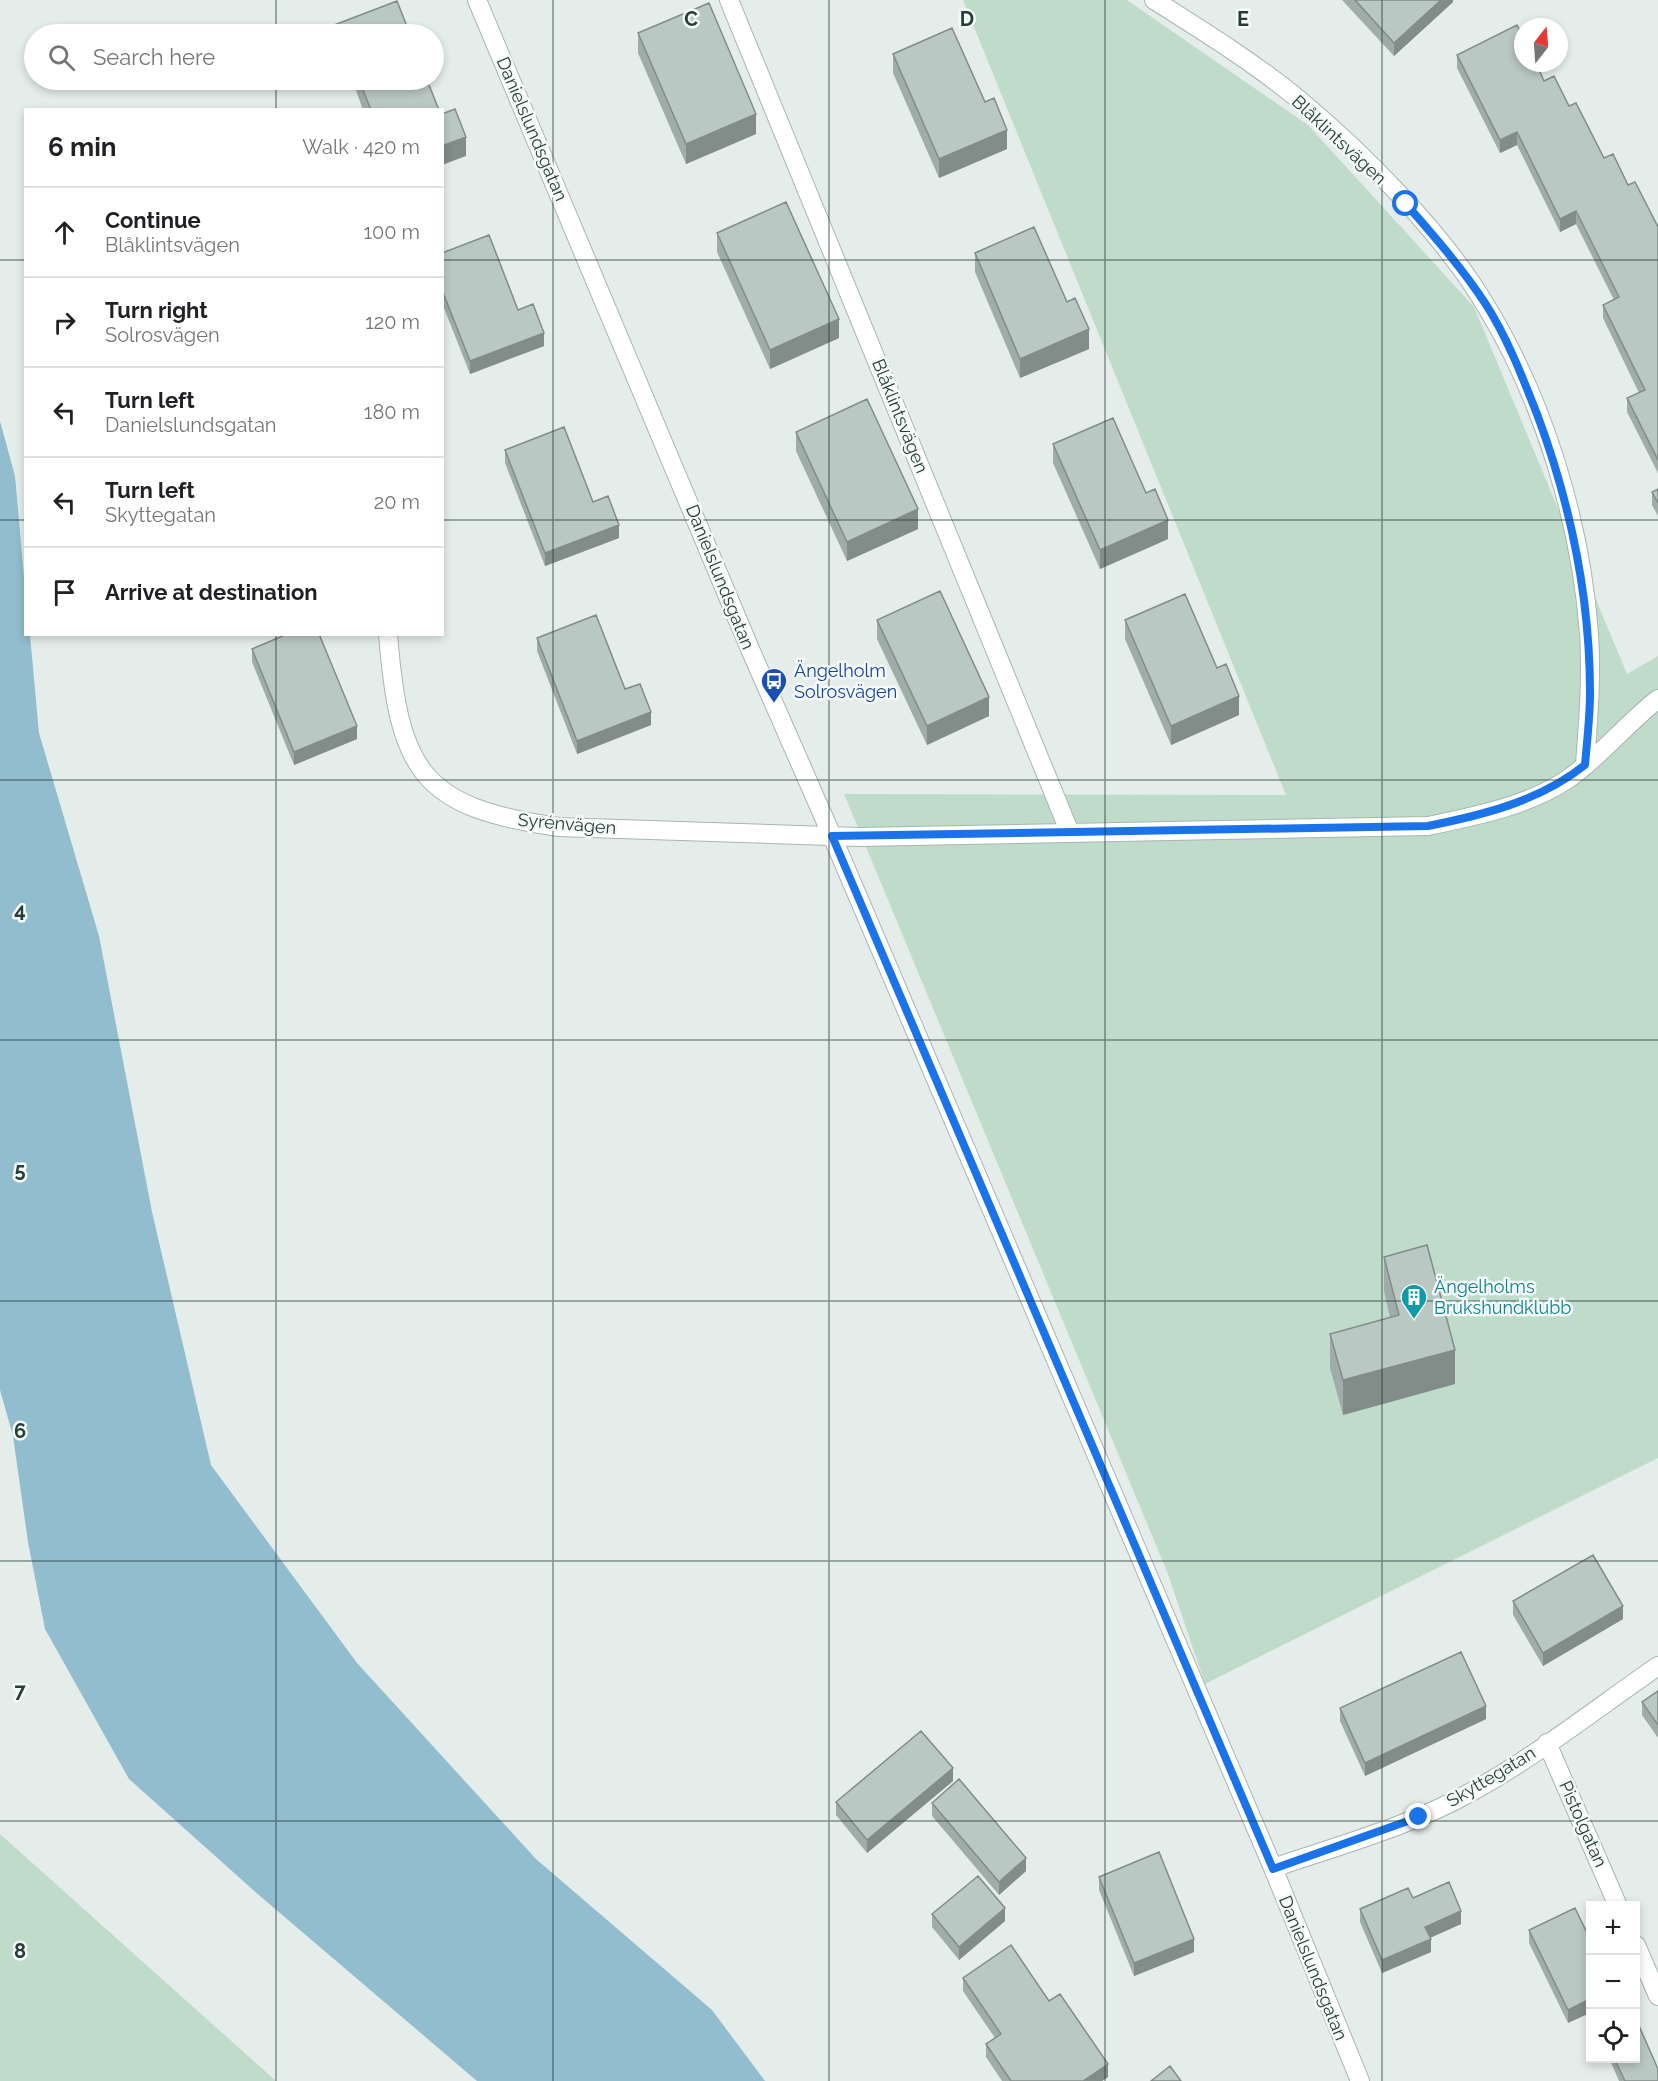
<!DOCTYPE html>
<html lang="en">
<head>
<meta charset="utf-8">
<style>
  :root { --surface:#fff; --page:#f6f6f6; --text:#202124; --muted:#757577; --line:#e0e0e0 }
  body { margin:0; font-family:Raleway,sans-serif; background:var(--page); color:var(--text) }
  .controls { position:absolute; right:18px; bottom:18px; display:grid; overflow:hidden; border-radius:0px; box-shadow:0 3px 9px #0003 }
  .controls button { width:54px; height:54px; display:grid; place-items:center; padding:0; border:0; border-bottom:2px solid var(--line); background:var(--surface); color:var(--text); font:30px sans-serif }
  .compass { position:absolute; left:1514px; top:18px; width:54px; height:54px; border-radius:50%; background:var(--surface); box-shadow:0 3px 9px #0003; rotate:17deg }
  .stop { position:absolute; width:18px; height:18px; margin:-14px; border:4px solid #1a73e8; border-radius:50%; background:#fff }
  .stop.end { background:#1a73e8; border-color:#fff; box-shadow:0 2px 6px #0008 }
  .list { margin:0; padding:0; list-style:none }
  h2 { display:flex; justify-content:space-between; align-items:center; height:78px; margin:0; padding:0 24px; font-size:26px }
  h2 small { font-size:20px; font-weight:400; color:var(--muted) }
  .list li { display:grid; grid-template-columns:39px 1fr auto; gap:18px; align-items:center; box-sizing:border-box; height:90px; padding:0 24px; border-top:2px solid var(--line) }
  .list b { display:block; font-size:22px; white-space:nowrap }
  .list p { margin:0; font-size:20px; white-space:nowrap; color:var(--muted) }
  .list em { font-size:20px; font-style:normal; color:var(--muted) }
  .icon { flex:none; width:33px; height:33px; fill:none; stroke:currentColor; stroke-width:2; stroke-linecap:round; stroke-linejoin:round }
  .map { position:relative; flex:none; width:1658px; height:2081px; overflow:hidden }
  .search { position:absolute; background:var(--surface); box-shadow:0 3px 9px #0003; left:24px; top:24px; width:420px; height:66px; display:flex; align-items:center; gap:15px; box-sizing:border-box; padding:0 21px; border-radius:33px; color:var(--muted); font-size:22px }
  .panel { position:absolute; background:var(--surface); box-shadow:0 3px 9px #0003; left:24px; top:108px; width:420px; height:528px; border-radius:0px }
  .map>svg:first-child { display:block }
  .green { fill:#bfdccb }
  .water { fill:#91bdce }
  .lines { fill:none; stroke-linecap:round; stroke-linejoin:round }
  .minor-casing { stroke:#a8b5b2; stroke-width:20 }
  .minor { stroke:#fff; stroke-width:18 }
  .wall { fill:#a0aca9 }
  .shaded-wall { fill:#828c89 }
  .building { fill:#bac8c4; stroke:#828c89; stroke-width:1.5 }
  .route { stroke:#1a73e8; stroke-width:8 }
  .grid { fill:none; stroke:#253e3a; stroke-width:1.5; stroke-opacity:0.55 }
  .labels { text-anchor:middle; stroke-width:5; stroke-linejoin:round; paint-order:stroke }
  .street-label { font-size:18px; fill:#253e3a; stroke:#f5f9f8 }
  .transit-label { font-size:18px; fill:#164399; stroke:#f5f9f8; text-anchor:start }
  .culture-label { font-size:18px; fill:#0d838f; stroke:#f5f9f8; text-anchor:start }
  .grid-label { font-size:20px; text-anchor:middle; font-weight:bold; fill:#253e3a; stroke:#f5f9f8; stroke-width:5; stroke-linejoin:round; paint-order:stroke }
</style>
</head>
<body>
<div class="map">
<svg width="1658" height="2081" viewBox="0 0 1658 2081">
  <rect width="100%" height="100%" fill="#e5edea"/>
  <path class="green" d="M963 0H1127L1308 125 1474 307 1627 674 1658 656V1458L1205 1684 1168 1574 844 794 1286 795Z
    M0 1834 276 2081H0Z"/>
  <path class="water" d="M0 421 15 476 25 588 26 634 30 635 39 733 99 936 152 1212 211 1465 357 1663 536 1859 712 2010 765 2081H477L260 1896 129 1779 45 1629 28 1542 13 1436 0 1390Z"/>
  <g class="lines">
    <g class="minor-casing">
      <path id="minor" d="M477 0 750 649 832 836 1273 1868 1360 2081
        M729 0 1070 833
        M1154 0C1203 31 1253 62 1297 98 1362 152 1443 233 1486 306 1544 401 1581 523 1589 634 1592 678 1588 721 1585 765
        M388 634C399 770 420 808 559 827L859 837 1428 826C1475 816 1528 806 1568 779 1601 756 1626 724 1658 699
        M1547 1743 1618 1906
        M1273 1868C1340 1845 1411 1826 1473 1791 1538 1755 1597 1708 1658 1666
        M1636 1945 1658 1996"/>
    </g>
    <use href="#minor" class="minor"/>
  </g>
  <path class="wall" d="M1342 0H1453V2L1394 56Z
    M638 33 756 134 686 164 638 53Z
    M893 54 985 102 1007 149 939 178 893 73Z
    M1457 55 1544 81 1569 106 1604 158 1628 185 1658 227V473L1627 412V398L1639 393 1603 318V305L1614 300 1576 224 1560 232 1517 145 1500 153 1457 68Z
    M327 80H427L439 110H363L353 82 332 90Z
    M717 233 839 338 770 369 717 252Z
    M442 253 518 310 544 346 470 374 442 303Z
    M975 253 1067 302 1089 349 1020 378 975 272Z
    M796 432 918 529 847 561 796 451Z
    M1053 444 1146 493 1168 539 1100 569 1053 463Z
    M505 450 593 502 619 538 545 566 505 463Z
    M1658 489V516L1652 505V492Z
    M877 620 989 716 927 745 877 639Z
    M1125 620 1217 668 1239 715 1171 745 1125 639Z
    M537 638 625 689 651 725 577 754 537 651Z
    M252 649 357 739 294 765 252 662Z
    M1384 1257 1455 1384 1343 1415 1330 1368V1334L1390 1318 1384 1291Z
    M1513 1601 1623 1619 1543 1666 1513 1615Z
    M1658 1691V1738L1642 1715V1702Z
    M1340 1708 1486 1719 1365 1776 1340 1721Z
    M953 1781 867 1853 836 1815V1802Z
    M932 1803 1026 1871 999 1895 932 1816Z
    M1099 1877 1194 1952 1134 1976 1099 1890Z
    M1413 1898 1461 1924 1430 1938 1431 1952 1382 1973 1360 1922V1909Z
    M1575 1908 1568 2023 1529 1943V1930Z
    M932 1914 1005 1921 959 1960 932 1927Z
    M963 1978 1049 2001 1108 2077 1102 2081H1002L986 2057V2044L995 2038 963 1991Z
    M1609 2058H1635L1658 2081H1619Z"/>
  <path class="shaded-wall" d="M1441 0H1453V2L1394 56V43Z
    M332 80H353V82L332 90Z
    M756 114V134L686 164V144Z
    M1007 130V149L939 178V159Z
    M1517 132V145L1500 153V140Z
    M466 137V156L442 165V146Z
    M1576 211V224L1560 232V219Z
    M839 319V338L770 369V350Z
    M1089 329V349L1020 378V359Z
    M544 333V346L470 374V361Z
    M918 509V529L847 561V542Z
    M1168 520V539L1100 569V550Z
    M619 525V538L545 566V553Z
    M1239 696V715L1171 745V726Z
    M989 697V716L927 745V726Z
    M651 712V725L577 754V741Z
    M357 726V739L294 765V752Z
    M1455 1350V1384L1343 1415V1380Z
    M1623 1606V1619L1543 1666V1653Z
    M1486 1706V1719L1365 1776V1763Z
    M953 1768V1781L867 1853V1840Z
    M1026 1858V1871L999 1895V1882Z
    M1005 1908V1921L959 1960V1947Z
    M1461 1911V1924L1425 1940V1927Z
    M1194 1939V1952L1134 1976V1963Z
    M1431 1939V1952L1382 1973V1960Z
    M1590 1999V2013L1568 2023V2010Z
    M1108 2064V2077L1102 2081H1083Z"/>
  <path class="building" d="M1355 0H1441L1394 43Z
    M397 1 410 34H317L316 32Z
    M709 3 756 114 686 144 638 33Z
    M1517 25 1523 37V63H1536L1544 81 1554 76 1569 106 1576 103 1604 158 1613 154 1628 185 1635 182 1658 227V460L1627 398 1645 390 1603 305 1619 297 1576 211 1560 219 1517 132 1500 140 1457 55Z
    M952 28 985 102 994 98 1007 130 939 159 893 54Z
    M359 80H427L439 110H371Z
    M455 109 466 137 442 146V114Z
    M786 202 839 319 770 350 717 233Z
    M1034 227 1067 302 1075 298 1089 329 1020 359 975 253Z
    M489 235 518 310 533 304 544 333 470 361 442 290V253Z
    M867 399 918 509 847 542 796 432Z
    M1113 418 1146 493 1155 489 1168 520 1100 550 1053 444Z
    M564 427 593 502 608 496 619 525 545 553 505 450Z
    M1658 489V503L1652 492Z
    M940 591 989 697 927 726 877 620Z
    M1185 594 1217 668 1226 664 1239 696 1171 726 1125 620Z
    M596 615 625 689 640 684 651 712 577 741 537 638Z
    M287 634H319L357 726 294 752 252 649Z
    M1427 1245 1455 1350 1343 1380 1330 1334 1399 1315 1384 1257Z
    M1593 1555 1623 1606 1543 1653 1513 1601Z
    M1461 1652 1486 1706 1365 1763 1340 1708Z
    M1658 1691V1725L1642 1702Z
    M921 1731 953 1768 867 1840 836 1802Z
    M959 1779 1026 1858 999 1882 932 1803Z
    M1159 1852 1194 1939 1134 1963 1099 1877Z
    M978 1876 1005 1908 959 1947 932 1914Z
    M1449 1882 1461 1911 1425 1927 1431 1939 1382 1960 1360 1909 1408 1888 1413 1898Z
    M1575 1908 1590 1939V1999L1568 2010 1529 1930Z
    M1011 1945 1049 2001 1060 1994 1108 2064 1083 2081H1011L986 2044 1001 2034 963 1978Z
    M1636 2019 1658 2069V2081H1625L1614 2058H1635V2020Z
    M1170 2066 1181 2081H1151Z"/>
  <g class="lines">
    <path class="route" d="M1406 204C1434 236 1462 268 1485 303 1507 337 1522 376 1537 414 1571 505 1590 595 1590 693 1590 717 1587 741 1585 765 1540 801 1483 815 1428 826L832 836 1273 1869 1419 1817"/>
  </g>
  <path class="grid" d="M276 0V34M553 0V2081M829 0V2081M1105 0V2081M1382 0V2081M276 80V110M0 260H26M442 260H1658M0 520H26M442 520H1658M276 634V2081M0 780H1658M0 1040H1658M0 1301H1658M0 1561H1658M0 1821H1658"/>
  <defs>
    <g id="bus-pin" transform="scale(1.35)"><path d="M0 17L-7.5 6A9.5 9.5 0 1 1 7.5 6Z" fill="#1a4fb4" stroke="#f5f9f8"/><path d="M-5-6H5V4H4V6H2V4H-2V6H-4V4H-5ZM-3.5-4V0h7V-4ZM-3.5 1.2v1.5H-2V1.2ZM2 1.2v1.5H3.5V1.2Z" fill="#fff"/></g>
    <g id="building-pin" transform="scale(1.35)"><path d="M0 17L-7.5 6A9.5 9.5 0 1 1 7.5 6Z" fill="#0f9aa8" stroke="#f5f9f8"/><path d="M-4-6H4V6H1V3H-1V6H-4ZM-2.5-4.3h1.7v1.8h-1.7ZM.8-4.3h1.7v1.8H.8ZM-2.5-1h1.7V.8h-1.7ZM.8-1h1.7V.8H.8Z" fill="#fff"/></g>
  </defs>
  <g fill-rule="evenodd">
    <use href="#bus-pin" x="774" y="681"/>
    <use href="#building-pin" x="1414" y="1297"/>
  </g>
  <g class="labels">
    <g class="street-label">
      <text transform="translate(532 129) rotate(67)" y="6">Danielslundsgatan</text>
      <text transform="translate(1339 140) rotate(43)" y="6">Blåklintsvägen</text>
      <text transform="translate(900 416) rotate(68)" y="6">Blåklintsvägen</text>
      <text transform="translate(720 577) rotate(68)" y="6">Danielslundsgatan</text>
      <text transform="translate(567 824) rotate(5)" y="6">Syrénvägen</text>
      <text transform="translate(1491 1777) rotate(-31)" y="6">Skyttegatan</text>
      <text transform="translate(1583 1824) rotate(66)" y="6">Pistolgatan</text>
      <text transform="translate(1313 1968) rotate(68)" y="6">Danielslundsgatan</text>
    </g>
    <g class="transit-label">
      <text x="794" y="677">Ängelholm<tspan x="794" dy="21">Solrosvägen</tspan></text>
    </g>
    <g class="culture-label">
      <text x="1434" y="1293">Ängelholms<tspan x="1434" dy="21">Brukshundklubb</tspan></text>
    </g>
  </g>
  <g class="grid-label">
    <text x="691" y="26">C</text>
    <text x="967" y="26">D</text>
    <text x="1243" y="26">E</text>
    <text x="20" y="917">4</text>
    <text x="20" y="1177">5</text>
    <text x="20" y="1438">6</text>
    <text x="20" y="1698">7</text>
    <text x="20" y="1958">8</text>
  </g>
</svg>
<div class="controls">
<button>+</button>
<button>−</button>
<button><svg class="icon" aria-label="locate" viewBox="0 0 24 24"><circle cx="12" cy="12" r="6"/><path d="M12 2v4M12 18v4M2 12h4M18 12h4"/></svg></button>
</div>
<svg class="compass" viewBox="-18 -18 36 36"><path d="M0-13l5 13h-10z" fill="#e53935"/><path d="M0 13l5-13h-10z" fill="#757577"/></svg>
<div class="stop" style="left:1406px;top:204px"></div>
<div class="stop end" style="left:1419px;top:1817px"></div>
<div class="search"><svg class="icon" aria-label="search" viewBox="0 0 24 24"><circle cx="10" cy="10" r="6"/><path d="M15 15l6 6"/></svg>Search here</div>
<section class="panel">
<h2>6 min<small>Walk · 420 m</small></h2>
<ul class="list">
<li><svg class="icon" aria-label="ahead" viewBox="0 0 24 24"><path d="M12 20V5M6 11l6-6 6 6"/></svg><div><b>Continue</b><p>Blåklintsvägen</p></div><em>100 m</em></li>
<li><svg class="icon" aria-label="right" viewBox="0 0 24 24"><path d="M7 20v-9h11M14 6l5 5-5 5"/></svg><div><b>Turn right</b><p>Solrosvägen</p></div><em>120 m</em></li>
<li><svg class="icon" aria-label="left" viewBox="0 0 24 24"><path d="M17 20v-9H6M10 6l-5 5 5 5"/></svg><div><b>Turn left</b><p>Danielslundsgatan</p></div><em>180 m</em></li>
<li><svg class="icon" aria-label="left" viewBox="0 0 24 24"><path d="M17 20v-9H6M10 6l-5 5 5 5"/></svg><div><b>Turn left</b><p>Skyttegatan</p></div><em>20 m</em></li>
<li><svg class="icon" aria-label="arrive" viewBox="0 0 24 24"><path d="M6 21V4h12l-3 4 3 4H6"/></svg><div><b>Arrive at destination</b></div></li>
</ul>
</section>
</div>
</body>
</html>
